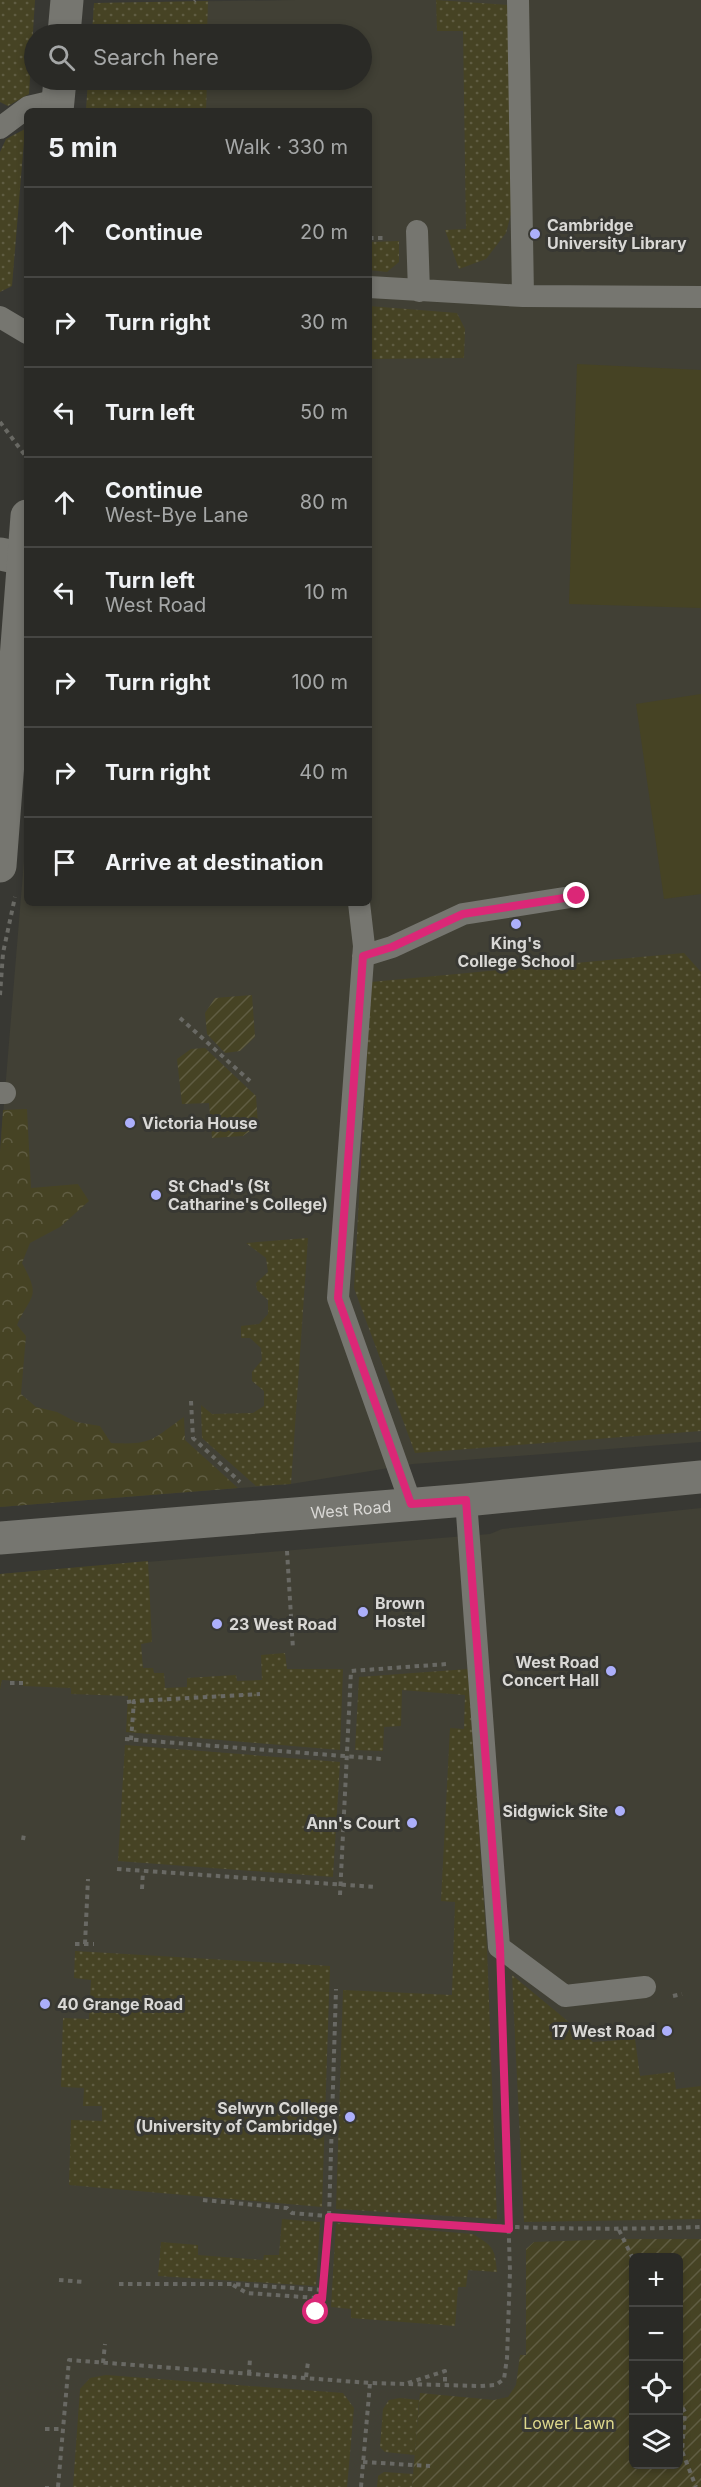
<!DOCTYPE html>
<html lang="en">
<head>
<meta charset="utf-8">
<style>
  :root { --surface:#2a2a26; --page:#363632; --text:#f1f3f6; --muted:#a5a7a7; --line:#464643 }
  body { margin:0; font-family:Inter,sans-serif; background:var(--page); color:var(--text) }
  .controls { position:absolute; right:18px; bottom:18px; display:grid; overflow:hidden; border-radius:9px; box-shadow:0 3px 9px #0003 }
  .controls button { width:54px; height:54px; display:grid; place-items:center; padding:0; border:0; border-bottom:2px solid var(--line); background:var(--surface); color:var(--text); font:30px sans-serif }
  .stop { position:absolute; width:18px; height:18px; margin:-14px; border:4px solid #db2777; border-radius:50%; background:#fff }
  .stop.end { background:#db2777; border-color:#fff; box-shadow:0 2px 6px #0008 }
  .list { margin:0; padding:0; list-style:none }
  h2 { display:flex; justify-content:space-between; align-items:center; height:78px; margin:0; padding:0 24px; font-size:26px }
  h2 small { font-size:20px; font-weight:400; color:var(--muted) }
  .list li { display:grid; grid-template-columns:39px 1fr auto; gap:18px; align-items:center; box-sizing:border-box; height:90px; padding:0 24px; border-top:2px solid var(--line) }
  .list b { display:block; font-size:22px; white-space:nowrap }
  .list p { margin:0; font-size:20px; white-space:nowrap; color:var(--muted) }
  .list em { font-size:20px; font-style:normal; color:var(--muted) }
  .icon { flex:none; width:33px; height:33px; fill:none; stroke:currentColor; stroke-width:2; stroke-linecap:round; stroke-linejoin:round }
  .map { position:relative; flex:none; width:701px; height:2487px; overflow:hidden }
  .search { position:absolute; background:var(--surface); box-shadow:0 3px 9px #0003; left:24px; top:24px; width:348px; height:66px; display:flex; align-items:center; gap:15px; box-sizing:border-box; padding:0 21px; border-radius:33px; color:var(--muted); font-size:22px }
  .panel { position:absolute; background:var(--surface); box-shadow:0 3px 9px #0003; left:24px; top:108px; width:348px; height:798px; border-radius:9px }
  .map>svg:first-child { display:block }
  .built { fill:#414035; fill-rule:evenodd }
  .grass { fill:url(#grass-dots) }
  .forest { fill:url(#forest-crowns) }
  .garden { fill:url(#garden-furrows); fill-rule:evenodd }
  .pitch { fill:#464324 }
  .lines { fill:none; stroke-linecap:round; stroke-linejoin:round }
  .path { stroke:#696964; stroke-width:4; stroke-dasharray:4.5 4.5; stroke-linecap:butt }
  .lane { stroke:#767670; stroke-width:22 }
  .street { stroke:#767670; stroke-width:33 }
  .secondary { stroke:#767670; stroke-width:33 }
  .route { stroke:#db2777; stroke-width:8 }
  .poi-dot { fill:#acaffb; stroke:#383833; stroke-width:2 }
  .labels { text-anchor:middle; stroke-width:6; stroke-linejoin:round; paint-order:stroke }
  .poi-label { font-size:16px; font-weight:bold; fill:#d9d8d5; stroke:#383833; text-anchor:start }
  .street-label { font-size:16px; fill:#d9d8d5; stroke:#383833 }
  .park-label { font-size:16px; fill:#ded88c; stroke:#383833 }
</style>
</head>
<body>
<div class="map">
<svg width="701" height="2487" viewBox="0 0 701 2487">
  <defs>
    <pattern id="grass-dots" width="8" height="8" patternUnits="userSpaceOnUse" patternTransform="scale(1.5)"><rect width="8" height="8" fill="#464324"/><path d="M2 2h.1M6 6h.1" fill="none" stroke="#605d43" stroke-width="1.8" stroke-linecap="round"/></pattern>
    <pattern id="forest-crowns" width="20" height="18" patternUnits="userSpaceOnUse" patternTransform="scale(1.5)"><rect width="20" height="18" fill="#464324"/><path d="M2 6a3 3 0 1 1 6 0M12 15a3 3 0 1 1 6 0" fill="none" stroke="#605d43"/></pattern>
    <pattern id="garden-furrows" width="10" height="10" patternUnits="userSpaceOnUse" patternTransform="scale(1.5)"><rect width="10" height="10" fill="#464324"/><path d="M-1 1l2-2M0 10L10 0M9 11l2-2" fill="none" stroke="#605d43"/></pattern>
  </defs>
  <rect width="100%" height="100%" fill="#383833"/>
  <path class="built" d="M297 0H701V1442L413 1464 291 1484 0 1507V1152L27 824V903H369V111H86L88 80H362V34H92L94 3Z
    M701 1508V2487H0V1574L490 1534 502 1529ZM634 2258H678V2464H634Z"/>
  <path class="grass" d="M0 0H35L29 94 8 106 0 102Z
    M436 0 509 5 512 210 506 233 486 259 459 269 445 230 466 229 463 31H437Z
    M208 1 207 34H92L94 3Z
    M88 80H207L206 111H86Z
    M25 129 12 286 0 292V152L6 139Z
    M399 241V262L387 272 369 270V242Z
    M369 306 457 313 465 329 464 358 369 359Z
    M684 953 701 972V1431L415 1453 354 1288 371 982Z
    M308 1238 291 1484 256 1486 202 1438 201 1405 212 1414 253 1413 264 1406V1391L252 1381V1372L262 1360 261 1348 250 1338H241V1326L259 1324 268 1314V1300L257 1290 256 1283 268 1272 266 1258 246 1243Z
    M148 1561 152 1642 141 1644 143 1668H153L154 1673H164L165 1688 187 1687V1678L236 1675 237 1681 262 1680 261 1655 285 1653 287 1669H343L340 1750 126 1732 128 1696 71 1694V1688L23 1686V1681L2 1680 0 1690V1574Z
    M468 1669 487 1948 497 2219 336 2209 343 1990 452 1995 455 1902 441 1901 450 1728 464 1729 465 1695 402 1690 401 1726 384 1727 383 1751 355 1750 359 1677Z
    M125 1745 340 1762 333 1877 118 1861Z
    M75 1951 330 1966 322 2207 69 2185 71 2120 102 2121V2106H83L84 2088 61 2087 63 2018 89 2019 91 1980 74 1978Z
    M512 1975 593 2042 635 2039 640 2076 674 2072 676 2089 701 2086V2219L524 2222Z
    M282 2219 320 2222 316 2286 158 2276 161 2242 198 2245V2255L263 2260 264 2255H279Z
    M336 2223 473 2234C493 2246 495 2248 497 2272L468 2270 466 2287H458L455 2326 351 2318V2309L331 2307Z
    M106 2375 343 2393 354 2408 347 2487H73L80 2389 90 2378Z
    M400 2398 419 2400 415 2455 385 2452 380 2447 383 2409 389 2400Z
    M384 2472 413 2474 412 2487H377L378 2476Z"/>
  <path class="forest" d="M27 1109 31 1188 78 1184 89 1201 60 1227 30 1243 22 1263C41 1298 32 1293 17 1325L26 1336 21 1394 36 1407 57 1412 76 1422 100 1426 111 1443C153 1445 151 1440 184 1417L185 1440 238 1488 0 1507V1152L3 1110Z"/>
  <path class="garden" d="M252 995 255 1037 240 1051 225 1053 207 1034 205 1013 215 998Z
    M205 1048 256 1096 258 1125 243 1136 212 1138 209 1103 182 1104 177 1059 191 1049Z
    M622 2239H701V2487H412L420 2393 494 2400 508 2397 516 2385 520 2355H526V2249L534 2242ZM634 2258H678V2464H634Z"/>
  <path class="pitch" d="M577 364 701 370V608L569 604Z
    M701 694V894L664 899 636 704Z"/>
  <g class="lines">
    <path class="path" d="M194 1 195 0
      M369 238H386
      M0 422 27 458
      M0 995 3 953 15 897
      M180 1018 250 1081
      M191 1401 193 1438 240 1482
      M287 1551 293 1649
      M10 1683H23
      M127 1702 134 1701
      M125 1739 382 1759
      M131 1740 134 1701 260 1694
      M23 1840 24 1834
      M117 1869 376 1887
      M142 1889 143 1871
      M340 1895 351 1671 447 1664
      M75 1944H94
      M85 1944 88 1879
      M673 1996 682 1994
      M203 2200 287 2208 292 2213C429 2225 564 2232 701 2227
      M619 2230 634 2261
      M59 2280 84 2282
      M119 2284H232L323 2290 329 2217 336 1989
      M233 2285 247 2293 317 2298 316 2312
      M317 2298 322 2299 323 2290
      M103 2363 105 2344
      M249 2374 250 2358
      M306 2377 308 2362
      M408 2383 445 2371V2385
      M678 2400 685 2412 682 2451 696 2487
      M45 2429H63
      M363 2462 430 2466
      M47 2487V2486
      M58 2487 69 2360 370 2383 480 2386 496 2385 504 2379 507 2358 510 2272 501 1987
      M361 2487 370 2383"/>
    <path class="lane" d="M518 0 523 296
      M0 128 28 107 58 100
      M417 231 419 291
      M369 287 523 296 701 297
      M0 317 27 333
      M359 903 364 946 338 1298 411 1504
      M363 956 392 947 463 914 577 896
      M0 1093H5
      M466 1500 499 1947 565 1996 645 1987"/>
    <path class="street" d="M0 554 24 559"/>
    <g class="secondary">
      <path d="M64 34 67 0"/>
      <path d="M57 111 60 80"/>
      <path d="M0 866 27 516"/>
      <path id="s1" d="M0 1538 466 1500 701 1477"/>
    </g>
  </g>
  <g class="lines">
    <path class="route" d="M316 2312 317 2298 322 2299 329 2217 509 2229 500 1947 466 1500 411 1504 338 1298 363 956 392 947 463 914 577 896"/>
  </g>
  <g class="poi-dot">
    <circle cx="535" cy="234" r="6"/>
    <circle cx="516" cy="924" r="6"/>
    <circle cx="130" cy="1123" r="6"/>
    <circle cx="156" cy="1195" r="6"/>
    <circle cx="363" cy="1612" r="6"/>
    <circle cx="217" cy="1624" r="6"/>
    <circle cx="611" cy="1671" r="6"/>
    <circle cx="620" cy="1811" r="6"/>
    <circle cx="412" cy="1823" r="6"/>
    <circle cx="45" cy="2004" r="6"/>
    <circle cx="667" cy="2031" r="6"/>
    <circle cx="350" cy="2117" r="6"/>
  </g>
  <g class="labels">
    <g class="poi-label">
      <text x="547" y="231">Cambridge<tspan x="547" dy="18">University Library</tspan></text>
      <text x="516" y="949" text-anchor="middle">King's<tspan x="516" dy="18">College School</tspan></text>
      <text x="142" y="1129">Victoria House</text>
      <text x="168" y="1192">St Chad's (St<tspan x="168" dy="18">Catharine's College)</tspan></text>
      <text x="375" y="1609">Brown<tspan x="375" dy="18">Hostel</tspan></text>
      <text x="229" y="1630">23 West Road</text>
      <text x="599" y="1668" text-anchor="end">West Road<tspan x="599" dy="18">Concert Hall</tspan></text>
      <text x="608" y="1817" text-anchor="end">Sidgwick Site</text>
      <text x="400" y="1829" text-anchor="end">Ann's Court</text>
      <text x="57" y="2010">40 Grange Road</text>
      <text x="655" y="2037" text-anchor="end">17 West Road</text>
      <text x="338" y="2114" text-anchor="end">Selwyn College<tspan x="338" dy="18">(University of Cambridge)</tspan></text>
    </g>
    <g class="street-label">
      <text dy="6" stroke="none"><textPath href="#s1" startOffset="352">West Road</textPath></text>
    </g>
    <g class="park-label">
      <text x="569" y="2429">Lower Lawn</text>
    </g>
  </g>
</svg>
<div class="controls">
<button>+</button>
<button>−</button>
<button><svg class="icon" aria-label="locate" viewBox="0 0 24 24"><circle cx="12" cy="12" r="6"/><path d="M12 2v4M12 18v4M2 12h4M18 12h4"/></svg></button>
<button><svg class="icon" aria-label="layers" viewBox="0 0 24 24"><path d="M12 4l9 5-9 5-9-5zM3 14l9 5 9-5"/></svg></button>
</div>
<div class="stop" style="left:316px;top:2312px"></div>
<div class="stop end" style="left:577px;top:896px"></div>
<div class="search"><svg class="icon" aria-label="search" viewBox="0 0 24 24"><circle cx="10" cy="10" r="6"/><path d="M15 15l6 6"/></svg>Search here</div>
<section class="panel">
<h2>5 min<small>Walk · 330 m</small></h2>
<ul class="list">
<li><svg class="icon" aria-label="ahead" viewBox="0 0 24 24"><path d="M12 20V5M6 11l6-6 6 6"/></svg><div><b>Continue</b></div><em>20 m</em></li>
<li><svg class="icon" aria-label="right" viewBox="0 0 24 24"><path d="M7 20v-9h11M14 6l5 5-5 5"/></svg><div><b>Turn right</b></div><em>30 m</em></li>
<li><svg class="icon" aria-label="left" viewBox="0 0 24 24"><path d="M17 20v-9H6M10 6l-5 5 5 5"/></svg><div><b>Turn left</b></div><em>50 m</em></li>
<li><svg class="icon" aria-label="ahead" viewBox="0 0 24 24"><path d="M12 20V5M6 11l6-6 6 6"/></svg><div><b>Continue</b><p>West-Bye Lane</p></div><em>80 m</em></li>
<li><svg class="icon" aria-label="left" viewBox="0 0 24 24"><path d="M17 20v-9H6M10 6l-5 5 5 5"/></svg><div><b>Turn left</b><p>West Road</p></div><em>10 m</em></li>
<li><svg class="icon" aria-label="right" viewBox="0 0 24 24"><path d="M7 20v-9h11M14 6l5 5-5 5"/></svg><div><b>Turn right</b></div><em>100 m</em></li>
<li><svg class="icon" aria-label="right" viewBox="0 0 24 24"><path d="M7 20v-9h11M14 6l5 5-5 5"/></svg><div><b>Turn right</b></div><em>40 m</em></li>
<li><svg class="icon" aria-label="arrive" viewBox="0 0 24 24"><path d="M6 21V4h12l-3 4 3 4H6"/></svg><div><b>Arrive at destination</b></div></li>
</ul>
</section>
</div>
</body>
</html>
